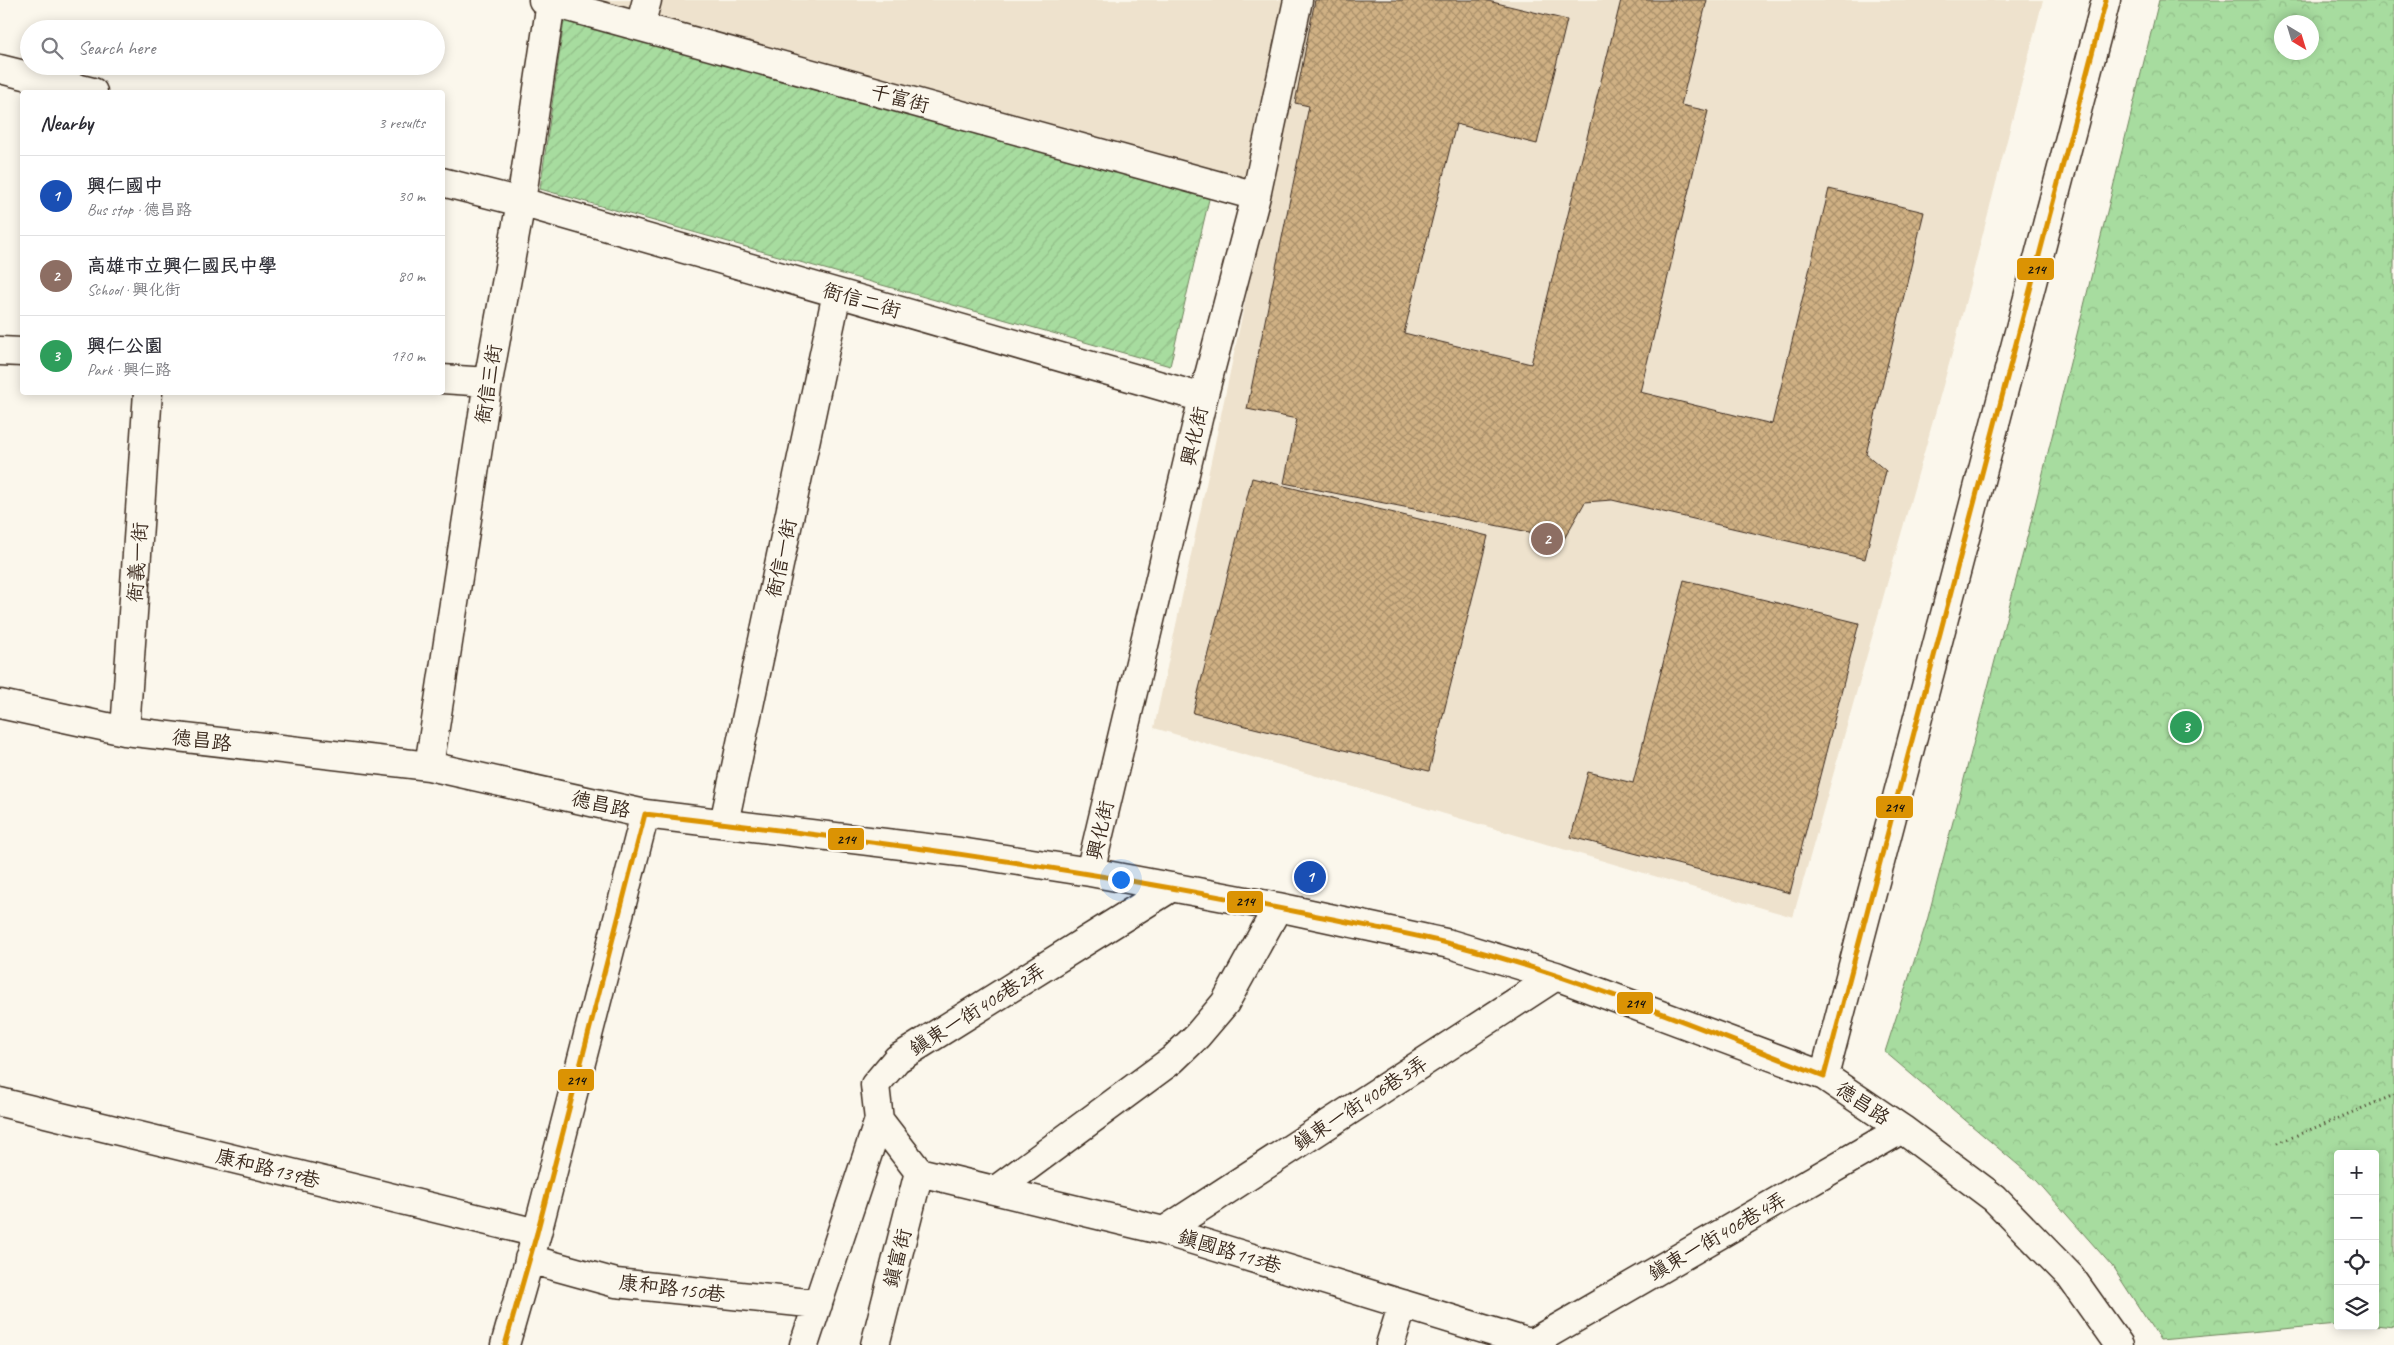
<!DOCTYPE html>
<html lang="en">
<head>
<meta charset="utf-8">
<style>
  :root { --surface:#fff; --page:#f7f7f7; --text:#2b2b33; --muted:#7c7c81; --line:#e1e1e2; --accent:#1a73e8 }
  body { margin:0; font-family:Caveat,"LXGW WenKai TC",sans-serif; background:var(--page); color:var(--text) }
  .controls { position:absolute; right:15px; bottom:15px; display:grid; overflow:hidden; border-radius:5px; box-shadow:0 2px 12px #0003 }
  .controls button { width:45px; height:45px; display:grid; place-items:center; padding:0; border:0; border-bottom:1px solid var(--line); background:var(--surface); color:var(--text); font:25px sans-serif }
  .compass { position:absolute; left:2274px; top:15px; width:45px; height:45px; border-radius:50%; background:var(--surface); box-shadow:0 2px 12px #0003; rotate:142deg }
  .you { position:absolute; left:1120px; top:879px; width:18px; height:18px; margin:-12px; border:4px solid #fff; border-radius:50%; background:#1a73e8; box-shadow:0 0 0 8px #1a73e833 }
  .badge { display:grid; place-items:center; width:32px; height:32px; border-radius:50%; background:var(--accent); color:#fff; font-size:16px; font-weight:700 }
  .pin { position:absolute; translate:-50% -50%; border:2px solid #fff; box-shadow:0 1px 5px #0006 }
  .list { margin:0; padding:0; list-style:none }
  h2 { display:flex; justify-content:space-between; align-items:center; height:65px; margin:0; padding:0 20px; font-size:21px }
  h2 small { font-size:16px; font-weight:400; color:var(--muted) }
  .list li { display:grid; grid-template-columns:32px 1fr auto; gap:15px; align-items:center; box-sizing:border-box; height:80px; padding:0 20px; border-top:1px solid var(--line) }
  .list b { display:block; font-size:19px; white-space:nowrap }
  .list p { margin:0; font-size:16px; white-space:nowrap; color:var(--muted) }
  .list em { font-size:16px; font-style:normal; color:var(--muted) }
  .icon { flex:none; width:28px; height:28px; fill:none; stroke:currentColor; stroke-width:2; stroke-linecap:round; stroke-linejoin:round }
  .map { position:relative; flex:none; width:2394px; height:1345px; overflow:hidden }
  .search { position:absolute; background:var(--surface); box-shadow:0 2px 12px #0003; left:20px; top:20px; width:425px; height:55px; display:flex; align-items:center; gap:12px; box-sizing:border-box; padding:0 18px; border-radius:28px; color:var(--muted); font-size:19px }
  .panel { position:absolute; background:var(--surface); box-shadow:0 2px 12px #0003; left:20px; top:90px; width:425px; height:305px; border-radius:5px }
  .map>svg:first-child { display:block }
  .built { fill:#eee2cd }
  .park { fill:url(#park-crowns); stroke:#71835e; fill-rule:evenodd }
  .garden { fill:url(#garden-furrows); stroke:#71835e }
  .building { fill:url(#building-cross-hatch); stroke:#3b2a1e }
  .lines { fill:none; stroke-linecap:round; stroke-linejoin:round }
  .minor-casing { stroke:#3b2a1e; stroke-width:31 }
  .path { stroke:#3b2a1e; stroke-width:3; stroke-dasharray:1 4; stroke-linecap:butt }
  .minor { stroke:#fbf7ec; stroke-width:28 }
  .bus-1-casing { stroke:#fbf7ec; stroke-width:9 }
  .bus-1 { stroke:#db9304; stroke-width:5 }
  .labels { text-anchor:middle; stroke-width:4; stroke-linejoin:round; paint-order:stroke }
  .street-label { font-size:20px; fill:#3b2a1e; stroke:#fbf7ec }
  .line-badge { stroke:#fbf7ec; stroke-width:2 }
  .pale-badge-label { font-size:14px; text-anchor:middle; font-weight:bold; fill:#111 }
</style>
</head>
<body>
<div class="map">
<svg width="2394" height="1345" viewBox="0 0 2394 1345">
  <defs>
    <pattern id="park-crowns" width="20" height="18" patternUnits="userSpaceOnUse" patternTransform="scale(1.25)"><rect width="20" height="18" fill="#a7dc9f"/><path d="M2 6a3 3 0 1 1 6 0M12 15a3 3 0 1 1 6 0" fill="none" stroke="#91bd88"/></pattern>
    <pattern id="garden-furrows" width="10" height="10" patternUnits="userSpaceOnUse" patternTransform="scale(1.25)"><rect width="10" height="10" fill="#a7dc9f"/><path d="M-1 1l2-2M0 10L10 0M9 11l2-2" fill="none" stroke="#91bd88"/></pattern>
    <pattern id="building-cross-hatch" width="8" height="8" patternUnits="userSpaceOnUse" patternTransform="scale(1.25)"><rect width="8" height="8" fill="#d0b184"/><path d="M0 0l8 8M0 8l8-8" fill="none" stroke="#aa906b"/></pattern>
  </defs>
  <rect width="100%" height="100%" fill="#fbf7ec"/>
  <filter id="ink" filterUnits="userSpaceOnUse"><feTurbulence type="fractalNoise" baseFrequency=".02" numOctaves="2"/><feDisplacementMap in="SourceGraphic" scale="10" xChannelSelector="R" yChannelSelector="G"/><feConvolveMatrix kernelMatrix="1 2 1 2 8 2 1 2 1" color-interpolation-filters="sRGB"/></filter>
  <g filter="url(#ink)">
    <path class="built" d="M543 0H1298L1256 196Z
      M1312 0H2043L1953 350 1793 917 1154 728 1285 115Z"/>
    <path class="park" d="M2159 0H2394V1327L2375 1325V1154H2338V1324L2160 1340 2112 1266 2037 1181 1885 1052 1927 921 2028 534ZM2282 22H2312V52H2282Z"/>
    <path class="garden" d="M564 21 1210 195 1170 366 540 189Z"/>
    <path class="building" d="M1315 0H1484L1567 20 1537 144 1456 124 1404 333 1531 364 1621 0H1707L1681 105 1708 111 1640 392 1772 424 1829 189 1924 212 1866 454 1886 471 1865 559 1612 500 1585 502 1564 539 1284 483 1297 419 1247 409 1309 106 1295 103Z
      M1252 478 1488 536 1429 771 1193 713Z
      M1684 580 1859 623 1790 893 1571 837 1588 772 1633 783Z"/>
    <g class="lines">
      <g class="minor-casing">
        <path id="minor" d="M543 0 1256 196
          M640 26 647 0
          M0 69 93 92
          M442 182 521 202 1203 398
          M0 351 22 352
          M442 379 488 382
          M0 704 125 731 429 766 645 814 960 852 1090 872 1278 907 1450 944 1556 976 1824 1076 1902 1129 1994 1198 2070 1276 2119 1345
          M125 731 148 392
          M429 766 488 382 521 202 551 2
          M724 823 837 293
          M1090 872 1203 398 1256 196 1298 0
          M1824 1076 2106 0
          M0 1102 537 1233
          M919 1172 1164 1231 1536 1345
          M919 1172 879 1120 875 1085 897 1059 1172 887
          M996 1190 1172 1060 1197 1036 1225 1003 1278 907
          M1164 1231 1556 976
          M529 1259 616 1283 818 1304
          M1532 1343 1902 1129
          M505 1345 537 1233 645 814
          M804 1345 879 1120
          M875 1345 919 1172
          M1390 1345 1403 1304"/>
      </g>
      <path class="path" d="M2278 1143 2394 1095"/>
      <use href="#minor" class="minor"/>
      <g class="bus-1-casing">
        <path id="bus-1" d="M645 814C867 840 1089 869 1308 914 1355 924 1404 932 1451 944 1579 977 1701 1029 1824 1076
          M1824 1076 2106 0
          M505 1345 537 1233 645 814"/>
      </g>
      <use href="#bus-1" class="bus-1"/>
    </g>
  </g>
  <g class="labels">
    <g class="street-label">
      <text transform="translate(900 98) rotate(15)" y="7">千富街</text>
      <text transform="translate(862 300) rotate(16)" y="7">衙信二街</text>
      <text transform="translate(488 384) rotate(-81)" y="7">衙信三街</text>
      <text transform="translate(1194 436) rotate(-77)" y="7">興化街</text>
      <text transform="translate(781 558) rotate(-78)" y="7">衙信一街</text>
      <text transform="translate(137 562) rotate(-86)" y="7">衙義一街</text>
      <text transform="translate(202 740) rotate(7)" y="7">德昌路</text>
      <text transform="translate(601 804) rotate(13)" y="7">德昌路</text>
      <text transform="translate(1100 830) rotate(-77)" y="7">興化街</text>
      <text transform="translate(977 1009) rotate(-32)" y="7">鎮東一街406巷2弄</text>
      <text transform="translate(1360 1103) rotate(-33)" y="7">鎮東一街406巷3弄</text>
      <text transform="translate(1863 1103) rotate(34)" y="7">德昌路</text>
      <text transform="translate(268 1168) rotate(14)" y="7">康和路139巷</text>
      <text transform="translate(1717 1236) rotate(-30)" y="7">鎮東一街406巷4弄</text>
      <text transform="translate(1230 1251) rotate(17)" y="7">鎮國路113巷</text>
      <text transform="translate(897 1258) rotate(-76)" y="7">鎮富街</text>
      <text transform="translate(672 1288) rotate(7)" y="7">康和路150巷</text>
    </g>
  </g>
  <g class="line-badge">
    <rect x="2016" y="257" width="39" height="24" rx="5" fill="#db9304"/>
    <rect x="1875" y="795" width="39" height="24" rx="5" fill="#db9304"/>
    <rect x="827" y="827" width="38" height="24" rx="5" fill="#db9304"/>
    <rect x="1226" y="890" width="38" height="24" rx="5" fill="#db9304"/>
    <rect x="1616" y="991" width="38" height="24" rx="5" fill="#db9304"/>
    <rect x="557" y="1068" width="38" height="24" rx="5" fill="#db9304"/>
  </g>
  <g class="pale-badge-label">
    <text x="2036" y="274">214</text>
    <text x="1894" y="812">214</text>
    <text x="846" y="844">214</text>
    <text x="1245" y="906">214</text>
    <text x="1635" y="1008">214</text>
    <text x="576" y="1085">214</text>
  </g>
</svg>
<div class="controls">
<button>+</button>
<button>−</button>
<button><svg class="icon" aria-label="locate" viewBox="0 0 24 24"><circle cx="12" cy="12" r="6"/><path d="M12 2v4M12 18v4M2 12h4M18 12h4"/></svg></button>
<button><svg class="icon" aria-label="layers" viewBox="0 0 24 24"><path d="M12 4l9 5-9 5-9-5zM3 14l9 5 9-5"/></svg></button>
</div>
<svg class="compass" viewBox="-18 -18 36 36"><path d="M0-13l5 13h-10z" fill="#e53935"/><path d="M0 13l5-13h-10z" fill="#7c7c81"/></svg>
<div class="you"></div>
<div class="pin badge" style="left:1310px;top:877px;background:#1a4fb4">1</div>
<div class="pin badge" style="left:1547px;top:539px;background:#8d6e63">2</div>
<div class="pin badge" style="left:2186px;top:727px;background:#2e9e5b">3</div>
<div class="search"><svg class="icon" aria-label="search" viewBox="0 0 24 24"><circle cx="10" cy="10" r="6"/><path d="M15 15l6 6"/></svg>Search here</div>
<section class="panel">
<h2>Nearby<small>3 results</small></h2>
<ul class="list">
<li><span class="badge" style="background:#1a4fb4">1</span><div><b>興仁國中</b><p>Bus stop · 德昌路</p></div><em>30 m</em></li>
<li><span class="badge" style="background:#8d6e63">2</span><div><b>高雄市立興仁國民中學</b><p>School · 興化街</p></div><em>80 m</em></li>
<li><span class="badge" style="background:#2e9e5b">3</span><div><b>興仁公園</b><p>Park · 興仁路</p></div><em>170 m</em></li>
</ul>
</section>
</div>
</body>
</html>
